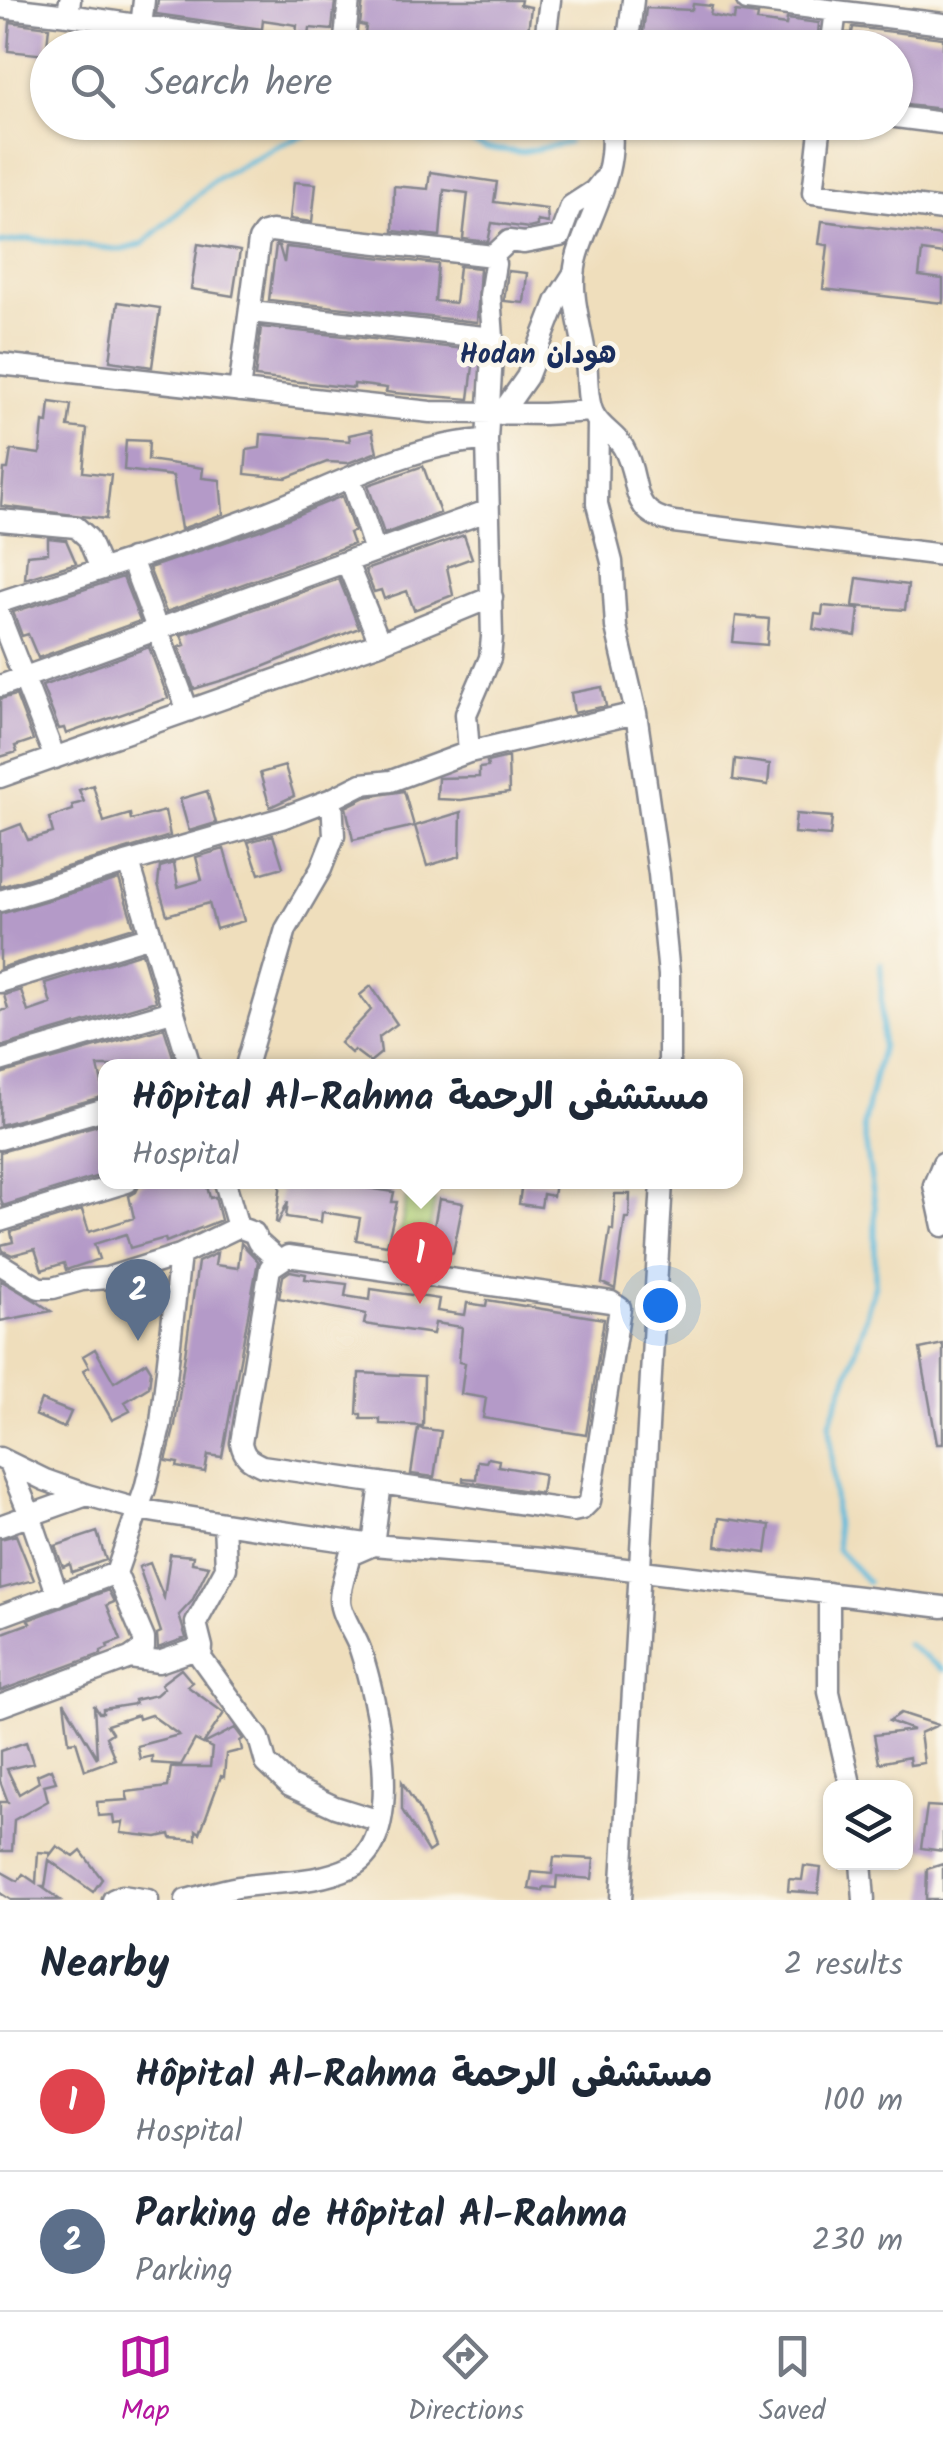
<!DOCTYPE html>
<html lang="en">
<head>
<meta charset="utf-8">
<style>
  :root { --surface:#fff; --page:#f6f6f7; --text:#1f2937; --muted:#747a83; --line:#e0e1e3; --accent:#b5179e }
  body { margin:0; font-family:Kalam,"Playpen Sans Arabic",sans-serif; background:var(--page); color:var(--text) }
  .controls { position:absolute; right:30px; bottom:30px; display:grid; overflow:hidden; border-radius:20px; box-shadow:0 2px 8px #0004 }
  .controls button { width:90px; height:90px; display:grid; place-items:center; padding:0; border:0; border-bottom:2px solid var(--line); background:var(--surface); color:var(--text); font:50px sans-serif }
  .you { position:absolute; left:660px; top:1305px; width:35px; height:35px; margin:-25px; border:8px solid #fff; border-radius:50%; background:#1a73e8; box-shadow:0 0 0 15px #1a73e833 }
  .badge { display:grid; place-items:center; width:65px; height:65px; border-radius:50%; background:var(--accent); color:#fff; font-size:32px; font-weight:700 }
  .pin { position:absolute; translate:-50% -82px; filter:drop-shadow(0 2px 5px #0008) }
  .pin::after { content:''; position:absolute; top:52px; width:35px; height:30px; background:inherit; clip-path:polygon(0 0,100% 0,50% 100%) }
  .popup { position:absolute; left:98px; top:1059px; width:645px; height:130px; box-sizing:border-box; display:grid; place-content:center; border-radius:20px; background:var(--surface); filter:drop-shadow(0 2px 8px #0005); font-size:32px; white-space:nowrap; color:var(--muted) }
  .popup b { font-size:38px; color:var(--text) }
  .popup::after { content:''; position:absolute; left:50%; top:100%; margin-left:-20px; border:20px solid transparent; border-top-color:var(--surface) }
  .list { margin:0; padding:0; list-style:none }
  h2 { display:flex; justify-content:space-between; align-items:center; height:130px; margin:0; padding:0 40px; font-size:42px }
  h2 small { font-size:32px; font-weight:400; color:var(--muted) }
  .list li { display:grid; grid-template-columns:65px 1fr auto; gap:30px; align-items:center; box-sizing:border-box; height:140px; padding:0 40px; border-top:2px solid var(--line) }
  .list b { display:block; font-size:38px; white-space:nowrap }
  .list p { margin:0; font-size:32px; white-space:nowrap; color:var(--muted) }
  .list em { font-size:32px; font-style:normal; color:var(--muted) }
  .icon { flex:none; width:55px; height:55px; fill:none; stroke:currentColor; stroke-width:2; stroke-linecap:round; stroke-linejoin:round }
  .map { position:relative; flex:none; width:943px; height:1900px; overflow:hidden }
  .search { position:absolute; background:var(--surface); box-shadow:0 2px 8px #0004; left:30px; right:30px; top:30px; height:110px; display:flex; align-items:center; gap:25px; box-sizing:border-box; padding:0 35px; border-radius:55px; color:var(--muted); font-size:38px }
  .sheet { height:410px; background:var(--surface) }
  nav { display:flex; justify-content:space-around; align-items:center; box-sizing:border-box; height:140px; border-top:2px solid var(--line); background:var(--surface); font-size:28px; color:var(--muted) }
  nav a { display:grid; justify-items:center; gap:5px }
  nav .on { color:var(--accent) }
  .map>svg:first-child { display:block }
  .green { fill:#b8d77e; stroke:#6a836e; stroke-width:2.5 }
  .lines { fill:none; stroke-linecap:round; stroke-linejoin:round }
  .stream { stroke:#5fbadc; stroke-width:5 }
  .building { fill:#b49ac8 }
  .minor-casing { stroke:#85868d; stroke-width:25 }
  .minor { stroke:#fff; stroke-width:20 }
  .labels { text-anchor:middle; stroke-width:9; stroke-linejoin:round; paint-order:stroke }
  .neighbourhood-label { font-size:28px; font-weight:bold; fill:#1b2f5e; stroke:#fbf7ec }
</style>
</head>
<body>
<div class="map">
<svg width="943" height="1900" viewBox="0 0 943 1900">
  <rect width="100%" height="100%" fill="#fbf7ec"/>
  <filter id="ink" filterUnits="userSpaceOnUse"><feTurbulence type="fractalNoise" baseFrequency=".01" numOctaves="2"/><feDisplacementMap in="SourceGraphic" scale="20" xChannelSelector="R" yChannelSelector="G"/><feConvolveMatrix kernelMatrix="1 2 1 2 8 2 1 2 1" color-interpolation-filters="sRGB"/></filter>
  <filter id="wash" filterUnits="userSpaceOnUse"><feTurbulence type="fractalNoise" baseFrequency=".0048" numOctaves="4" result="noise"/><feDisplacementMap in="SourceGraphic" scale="40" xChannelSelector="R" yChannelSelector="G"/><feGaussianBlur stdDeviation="2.25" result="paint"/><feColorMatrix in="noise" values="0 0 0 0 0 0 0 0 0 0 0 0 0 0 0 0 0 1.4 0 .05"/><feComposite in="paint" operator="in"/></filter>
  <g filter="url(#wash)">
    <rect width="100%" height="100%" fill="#efdebc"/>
    <path class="green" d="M407 1195 435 1200 426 1249 398 1244Z"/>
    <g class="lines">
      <path class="stream" d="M427 122 485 148 520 152 568 143
        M0 243 30 239 122 250 143 244 214 180 288 141 346 122
        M868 1582 837 1549 830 1422 852 1363 875 1284V1206L863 1126 882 1045 881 963
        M907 1644 943 1670"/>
    </g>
    <g id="blocks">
      <path class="building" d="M158 0H319L335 2 332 30 310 28 309 36 296 34 297 25 263 20 262 29 156 14Z
        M363 0H521L520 5 531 7 527 40 517 39 516 44 491 41 490 47 418 38 416 48 364 44 366 26 360 25Z
        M693 4 712 6 710 15 734 20 735 12 758 15 757 21 786 25 787 19 819 23 817 48H641L646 8 692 10Z
        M10 22 49 27 46 55 8 51Z
        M853 27 943 38V109L896 104V48H845L847 33H852Z
        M430 172 497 182 494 202 547 209 548 223 537 221V226L529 228 492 223 488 242 463 239 468 193 444 190 440 236 393 231 394 186 428 189Z
        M294 182 316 184 312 222 290 219Z
        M822 221 943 236V254L922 251 919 276 943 279V303L823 289 828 245 819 244Z
        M198 244 240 251 233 296 191 289Z
        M276 245 279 246 284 263 286 247 438 264 435 301 455 303 459 266 480 268 477 322 269 300Z
        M508 271 527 273 524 303 504 301Z
        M118 302 160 308 152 367 110 361Z
        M261 327 475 350 469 399 394 393 386 392 387 388 354 384V388L255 377Z
        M50 402 71 405 68 427 87 429 83 472 111 475 106 519 1 506 4 469H8L11 450 40 454 43 422 48 423Z
        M372 430 377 452 348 463 327 462 286 478 245 474 247 450 260 448 261 434 350 441 349 435Z
        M126 440 149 441 148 460 203 468 202 478 220 480 223 514 181 529 173 476 124 470Z
        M423 466 440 513 384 534 368 485Z
        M342 496 354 531 349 533 353 544 166 612 149 568 260 530Z
        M464 535 472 558 447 567 453 595 414 610 407 591 384 599 381 590 374 592 365 570Z
        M48 538 66 540 76 563 25 579 27 555 48 553Z
        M123 577 140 621 38 658 28 634 22 636 13 612Z
        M857 578 908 585 905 610 853 606Z
        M339 579 359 628 250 672 194 689 179 647 185 645 181 635Z
        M823 606 859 609 856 636 813 629 815 614 822 615Z
        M736 616 769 619 767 645 733 642Z
        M149 647 168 698 66 734 64 728 59 729 42 686Z
        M602 687 606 706 574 713 571 693Z
        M16 695 33 740 15 746 17 752 0 757V699Z
        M508 757 509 793 461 800 437 799 438 778 479 777V768L488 767 487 762Z
        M735 759 770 764 768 785 733 780Z
        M285 766 294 796 270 807 260 773Z
        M93 785 104 822 130 814 131 820 165 811 170 836 0 887V832L21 824 28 840 53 833 49 818 73 810 72 805 84 802 79 790Z
        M207 791 216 823 189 831 180 799Z
        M404 791 414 826 353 840 346 807 366 797Z
        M461 812 460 856 427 866 415 826Z
        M796 814 832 817 830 836 794 833Z
        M273 835 283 867 259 874 248 842Z
        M224 849 244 921 216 929 209 903 167 915 158 884 160 867 174 863 178 887 202 880 196 857Z
        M119 879 134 927 0 968V914Z
        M142 953 156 1001 0 1047V1011L8 1009 4 995 21 990 28 1012 51 1004 45 983Z
        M371 986 397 1024 379 1037 381 1053 370 1062 354 1050 351 1053 340 1043 371 1010 360 995Z
        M164 1028 176 1066H98L105 1096 0 1125V1074Z
        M105 1123V1174L3 1206 0 1196V1152Z
        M150 1182H206L210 1198 215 1197 221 1220 166 1242 165 1238 130 1248 126 1234 94 1244 99 1259 66 1270 64 1263 42 1270 35 1249 12 1255 3 1251 1 1245 13 1242 11 1232 82 1210 89 1232 134 1218 129 1196 136 1192 140 1184Z
        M281 1182H328L394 1192 392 1202H397L387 1245 356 1240 360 1218 322 1212 321 1222 286 1217 288 1201 278 1223 276 1222Z
        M522 1182 555 1183 553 1196 543 1194 541 1207 519 1204Z
        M615 1194H630L629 1218H625L615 1289 602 1283 610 1229 613 1230Z
        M439 1199 463 1203 453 1253 430 1249Z
        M241 1243 258 1261 222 1457 208 1455 205 1472 177 1467 178 1463 166 1461 175 1425 198 1262 217 1253 215 1265 238 1268Z
        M290 1271 306 1274 305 1279 347 1284 345 1296 370 1300 371 1289 439 1299 437 1311 465 1315 467 1303 486 1306 487 1300 604 1319 586 1435 483 1418 486 1398 461 1394 465 1363 459 1362 462 1327 435 1323 433 1334 364 1324 366 1314 279 1298 283 1276Z
        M0 1280 36 1301 51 1311 0 1321Z
        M943 1344V1444H937L920 1349Z
        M95 1349 114 1382 146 1362 151 1370 149 1387 125 1402 130 1411 112 1420 83 1370 89 1367 83 1356Z
        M359 1373 424 1376 423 1426 380 1424V1419H361V1414H357Z
        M41 1400 71 1412 64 1428 35 1415Z
        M418 1428 441 1431 434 1477 411 1474Z
        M488 1458 499 1460 498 1466 544 1474 541 1493 463 1481V1478L476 1479 478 1461 486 1462Z
        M719 1518 770 1525 766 1553 716 1546Z
        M97 1532 106 1560 72 1572 70 1564 63 1567 55 1546Z
        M16 1535 34 1580 0 1589V1539Z
        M170 1554 193 1556 192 1563 209 1566 192 1601 179 1615 186 1638 158 1648 157 1634 161 1632 139 1567 150 1563 164 1598Z
        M108 1590 114 1602 107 1605 121 1640 107 1645 108 1648 101 1651V1654L0 1691V1634L30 1623 28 1620Z
        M181 1669 192 1682 187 1686 224 1713 203 1744 195 1740 181 1765 152 1763V1756L140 1759 137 1746 179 1735 151 1715 139 1719 138 1715 107 1725 112 1733 106 1737 115 1759 85 1770 76 1741 69 1742 64 1702 97 1758 94 1705 99 1713H103V1709L135 1704 134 1700 156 1695 164 1688 161 1684Z
        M901 1713 938 1725 920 1733 924 1763 910 1765 909 1757 879 1763 874 1735 913 1730 889 1721Z
        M235 1728 243 1739 240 1741 242 1750 226 1754 224 1777 221 1776 200 1833 196 1830V1840L171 1838 170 1834 157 1837 121 1833 123 1822 114 1823 113 1815 98 1816 97 1802 128 1800 126 1792 168 1787 171 1767H210L212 1748 204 1744Z
        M26 1742 33 1763 7 1769 19 1794 39 1782 37 1775 51 1769 56 1782 44 1785 48 1801 14 1820 12 1851H0V1802H8L0 1781V1751Z
        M402 1782 420 1811 434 1848 428 1852 402 1810Z
        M927 1806 943 1807V1851L921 1848Z
        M57 1846 74 1857 81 1851 102 1879 93 1892 49 1860 45 1887H42L60 1900H11L0 1893V1871L18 1881 23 1874 36 1883 38 1852 50 1853V1855Z
        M554 1857 594 1859 592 1879 557 1876 556 1888 544 1887 543 1891 529 1889 532 1872 552 1874Z
        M943 1864V1900H926L927 1869Z
        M804 1866 821 1868 818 1893 788 1891 789 1879 802 1880Z"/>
    </g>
  </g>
  <g filter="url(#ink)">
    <use href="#blocks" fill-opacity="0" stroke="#85868d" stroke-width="2.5"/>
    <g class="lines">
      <g class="minor-casing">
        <path id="minor" d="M70 0 68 15 295 48
          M747 0 943 24
          M0 7 68 15
          M141 27 144 0
          M344 48 349 0
          M544 48 550 0
          M627 48 633 0
          M831 48 836 11
          M896 117 943 123
          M610 122C619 171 592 209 578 254 567 290 581 324 586 360 588 376 586 398 593 413 599 427 615 434 623 447 643 481 625 512 674 522L943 555
          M821 122 813 193 943 210
          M493 256 509 241 524 243 560 236 571 206 594 191 602 181
          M251 312 493 338
          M0 364 430 412 544 414 591 411
          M239 391 259 240 264 233 271 231 493 256 495 264 490 295 493 338 487 440 492 637 490 658 466 714 469 752 391 781 362 784 332 799 334 836 321 869 286 929 246 1066
          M501 414 527 377 557 300 573 275
          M598 422 597 504 612 562 616 627 636 713 659 874 669 975V1066
          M351 479 375 551
          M0 520 76 527 88 538 101 569
          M131 559 188 711
          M347 563 380 643
          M0 602C85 574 171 549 255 517 325 491 413 442 487 440
          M0 617 55 758
          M0 686 487 511
          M469 752 636 713
          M0 777 380 643 492 597
          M129 862 282 818 332 799
          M0 901 129 862 190 1066
          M0 982 151 936
          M0 1061 172 1011
          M0 1139 105 1109
          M943 1163 934 1185 943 1226
          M225 1182 238 1227
          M0 1221 127 1182
          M288 1256 611 1302 620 1308 590 1501 582 1509 573 1511 262 1466C249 1460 244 1457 241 1443L270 1268Z
          M0 1264 39 1288H53L82 1280 107 1278 180 1255 238 1227 254 1233 258 1242 279 1261
          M0 1458 45 1480 87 1495 137 1509 249 1527 373 1545 542 1559 943 1607
          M9 1464 30 1515 58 1596
          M0 1526 87 1495
          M829 1593V1692L851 1788
          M0 1616 116 1573
          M202 1647 201 1658 259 1738 266 1763 290 1786 335 1807 380 1821
          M130 1658 159 1662 202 1647 196 1623 226 1568 224 1523
          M0 1706 130 1658 144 1648V1639L116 1573 145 1489 161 1423 180 1255
          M861 1862 864 1900
          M113 1900 122 1896 148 1900
          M186 1900C203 1896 220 1890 238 1887 275 1881 316 1884 351 1867 409 1838 376 1697 360 1649 355 1634 340 1615 340 1600 340 1586 347 1568 350 1555L373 1545 381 1483
          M621 1900 662 1182"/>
      </g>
      <use href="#minor" class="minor"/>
    </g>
  </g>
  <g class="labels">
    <g class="neighbourhood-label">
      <text x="538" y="363">Hodan هودان</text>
    </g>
  </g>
</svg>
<div class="controls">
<button><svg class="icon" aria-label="layers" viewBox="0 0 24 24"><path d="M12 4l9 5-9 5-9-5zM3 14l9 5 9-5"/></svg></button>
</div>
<div class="you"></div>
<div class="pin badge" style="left:420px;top:1304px;background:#e0444e">1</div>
<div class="popup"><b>Hôpital Al-Rahma مستشفى الرحمة</b>Hospital</div>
<div class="pin badge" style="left:138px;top:1341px;background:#5c6f8a">2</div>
<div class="search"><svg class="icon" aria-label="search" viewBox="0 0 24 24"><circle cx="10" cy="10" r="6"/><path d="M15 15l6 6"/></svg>Search here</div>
</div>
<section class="sheet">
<h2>Nearby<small>2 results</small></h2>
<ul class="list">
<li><span class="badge" style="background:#e0444e">1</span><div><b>Hôpital Al-Rahma مستشفى الرحمة</b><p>Hospital</p></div><em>100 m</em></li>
<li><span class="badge" style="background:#5c6f8a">2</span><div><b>Parking de Hôpital Al-Rahma</b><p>Parking</p></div><em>230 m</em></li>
</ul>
</section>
<nav>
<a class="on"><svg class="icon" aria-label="map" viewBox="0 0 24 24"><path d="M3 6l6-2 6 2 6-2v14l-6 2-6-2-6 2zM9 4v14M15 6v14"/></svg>Map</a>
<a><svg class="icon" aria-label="directions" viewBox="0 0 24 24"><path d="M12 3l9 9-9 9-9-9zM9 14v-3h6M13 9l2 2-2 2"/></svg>Directions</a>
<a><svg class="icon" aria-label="saved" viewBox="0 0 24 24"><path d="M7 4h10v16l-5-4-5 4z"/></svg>Saved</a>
</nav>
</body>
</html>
